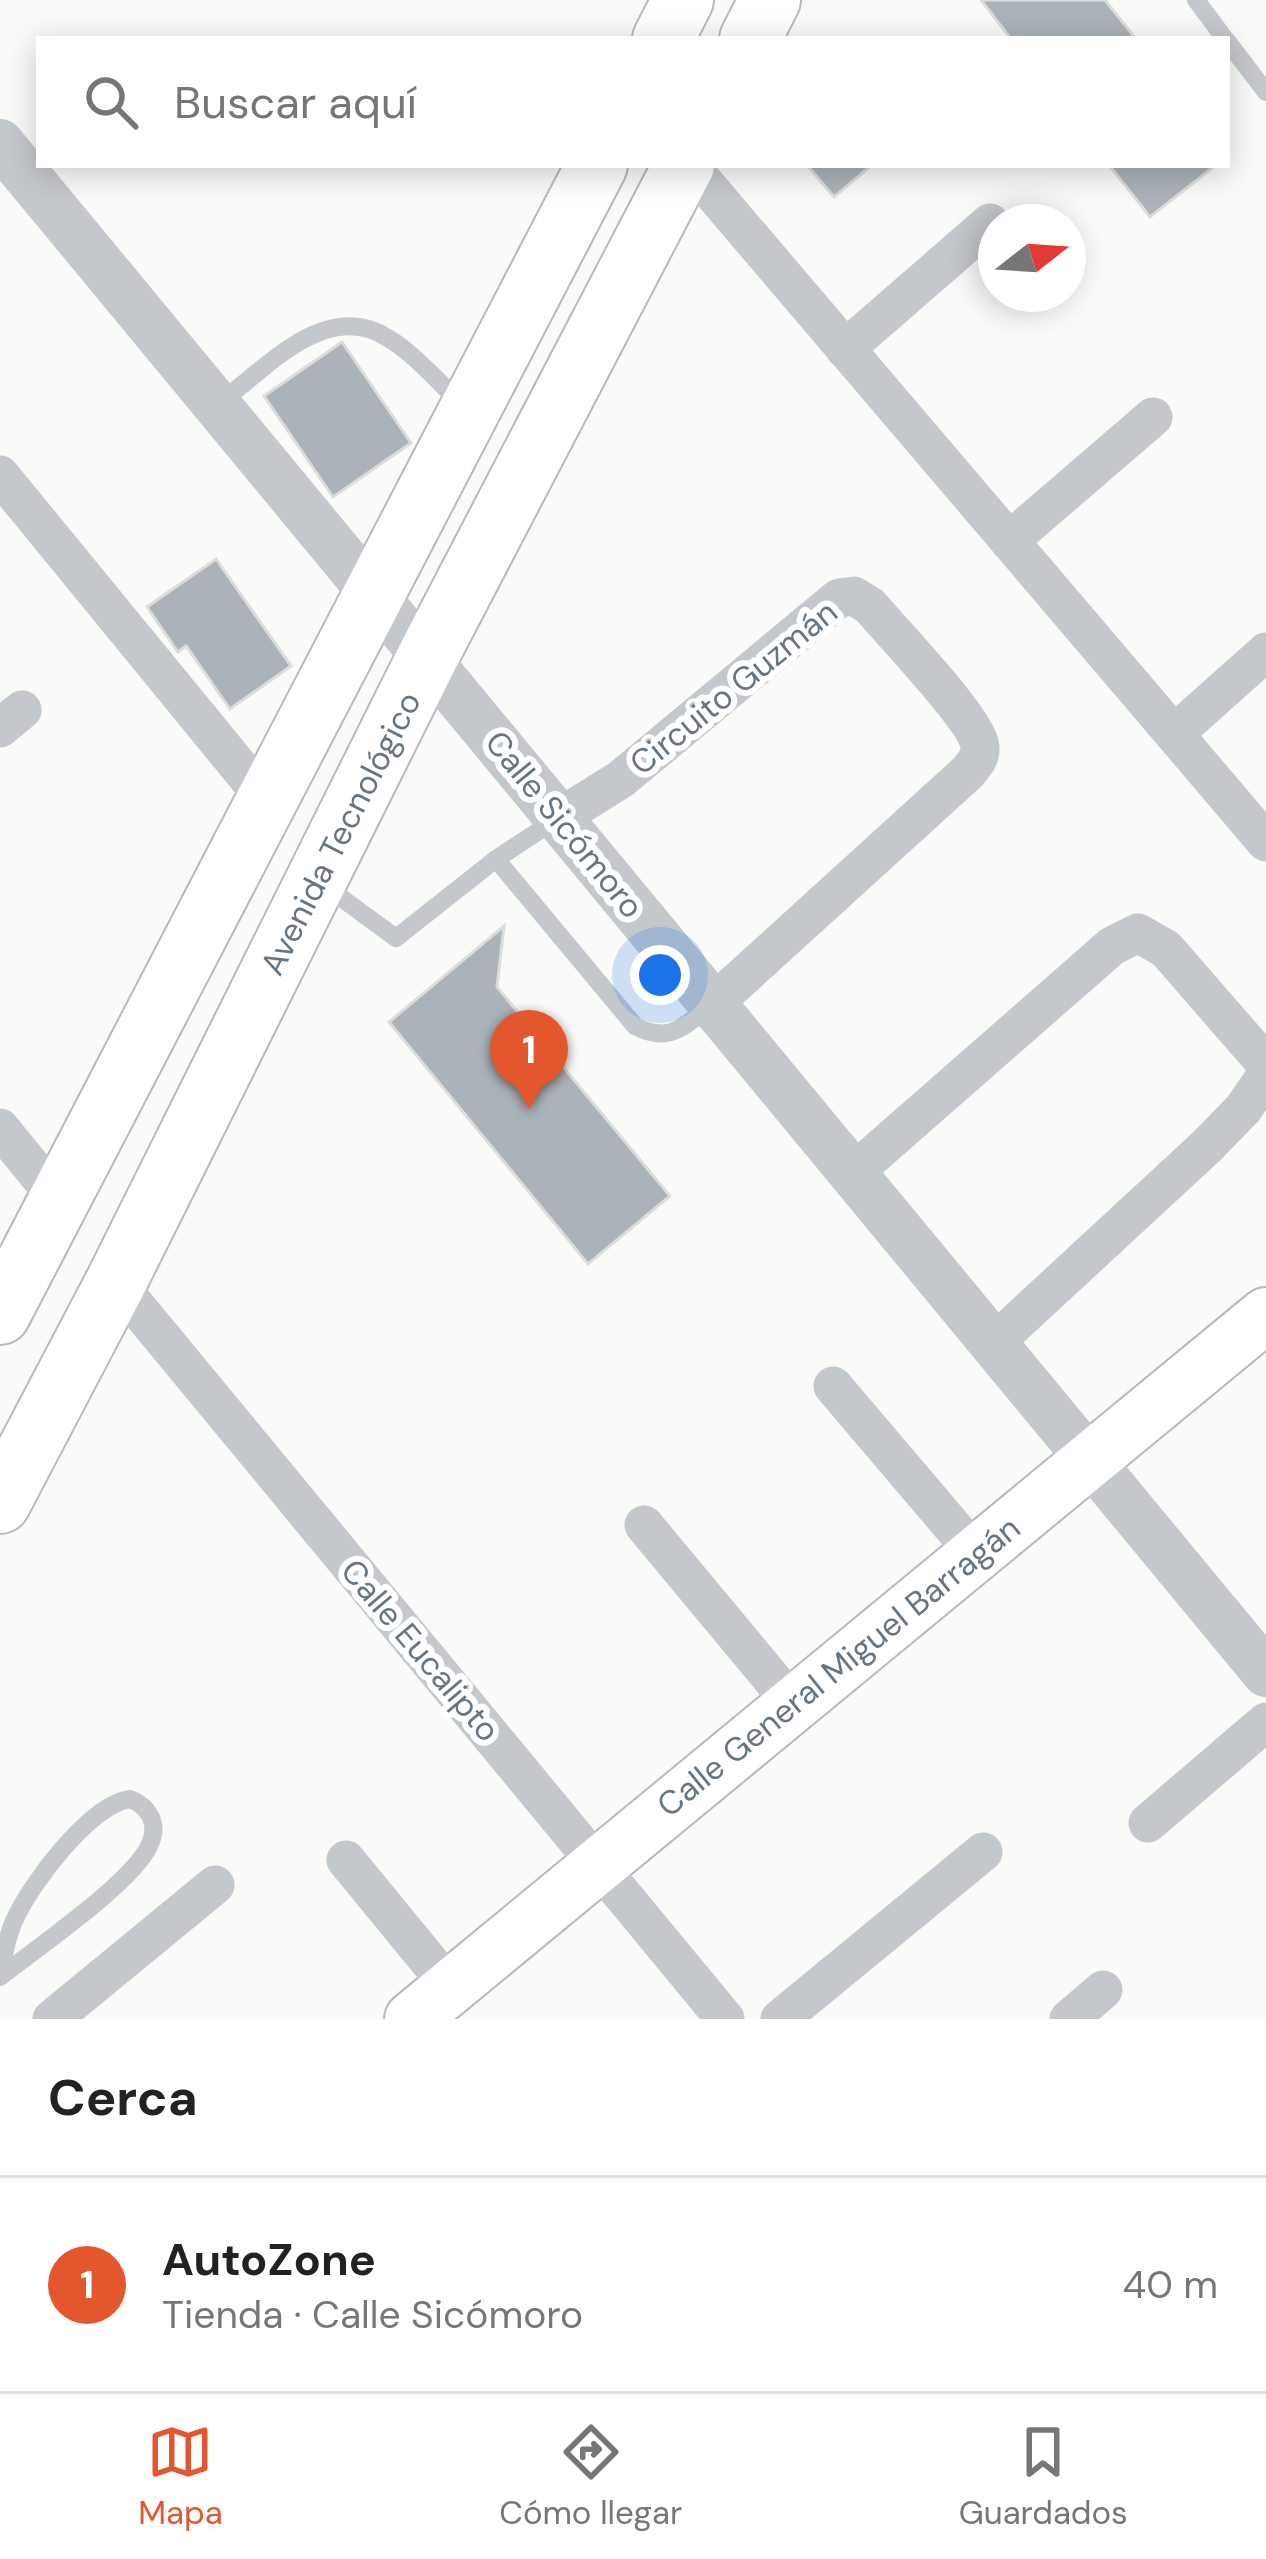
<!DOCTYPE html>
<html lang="es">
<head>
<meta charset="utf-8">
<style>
  :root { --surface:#fff; --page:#f2f2f2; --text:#222; --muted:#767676; --line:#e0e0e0; --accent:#e4572e }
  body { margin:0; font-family:"DM Sans",sans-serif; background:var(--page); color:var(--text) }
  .compass { position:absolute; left:978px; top:204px; width:108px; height:108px; border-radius:50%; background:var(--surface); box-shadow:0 6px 30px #0003; rotate:73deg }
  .you { position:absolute; left:660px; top:975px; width:42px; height:42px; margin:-30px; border:9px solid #fff; border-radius:50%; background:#1a73e8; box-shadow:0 0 0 18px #1a73e833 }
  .badge { display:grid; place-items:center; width:78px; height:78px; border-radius:50%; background:var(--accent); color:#fff; font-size:39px; font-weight:700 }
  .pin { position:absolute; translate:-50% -99px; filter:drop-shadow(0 3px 6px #0008) }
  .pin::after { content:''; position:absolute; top:63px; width:42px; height:36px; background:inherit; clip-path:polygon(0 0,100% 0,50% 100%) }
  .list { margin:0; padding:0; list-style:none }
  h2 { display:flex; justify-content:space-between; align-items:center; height:156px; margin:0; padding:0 48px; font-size:51px }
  h2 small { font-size:39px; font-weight:400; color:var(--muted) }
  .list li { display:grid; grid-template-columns:78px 1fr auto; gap:36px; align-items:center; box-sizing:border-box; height:216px; padding:0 48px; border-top:3px solid var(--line) }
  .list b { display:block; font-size:45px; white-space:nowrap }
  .list p { margin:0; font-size:39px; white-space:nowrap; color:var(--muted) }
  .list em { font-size:39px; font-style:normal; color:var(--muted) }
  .icon { flex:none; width:66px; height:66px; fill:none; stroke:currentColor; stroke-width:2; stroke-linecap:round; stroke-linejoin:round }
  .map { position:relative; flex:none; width:1266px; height:2019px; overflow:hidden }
  .search { position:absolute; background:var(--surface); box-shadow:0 6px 30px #0003; left:36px; right:36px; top:36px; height:132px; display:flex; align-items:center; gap:30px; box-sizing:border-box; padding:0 42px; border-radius:0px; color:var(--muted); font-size:45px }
  .sheet { height:372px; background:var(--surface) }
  nav { display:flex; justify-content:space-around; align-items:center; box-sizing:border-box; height:168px; border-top:3px solid var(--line); background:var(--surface); font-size:33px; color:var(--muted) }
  nav a { display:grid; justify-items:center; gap:6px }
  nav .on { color:var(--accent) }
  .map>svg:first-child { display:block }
  .building { fill:#aab3b9; stroke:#dcdcda; stroke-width:3 }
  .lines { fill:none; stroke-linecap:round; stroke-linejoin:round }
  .secondary-casing { stroke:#b3babf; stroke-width:58 }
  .primary-casing { stroke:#b5babe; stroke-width:64 }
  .service { stroke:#c3c8cc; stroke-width:18 }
  .minor { stroke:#c3c8cc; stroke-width:39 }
  .tertiary { stroke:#c3c8cc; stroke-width:48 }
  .secondary { stroke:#fff; stroke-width:54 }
  .primary { stroke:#fff; stroke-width:60 }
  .labels { text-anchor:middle; stroke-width:12; stroke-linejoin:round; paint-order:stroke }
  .street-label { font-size:33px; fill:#657683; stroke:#fff }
</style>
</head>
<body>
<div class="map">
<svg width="1266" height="2019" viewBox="0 0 1266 2019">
  <rect width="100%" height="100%" fill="#fafaf8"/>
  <path class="building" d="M981 0H1105L1136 39H1011Z
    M807 165H872L834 197Z
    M1109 165H1216L1150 217Z
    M342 342 411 443 333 497 264 396Z
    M216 559 291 666 230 709 186 646 178 652 147 607Z
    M504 926 497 987 670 1196 588 1264 389 1022Z"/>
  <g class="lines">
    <g class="secondary-casing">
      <path id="secondary" d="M412 2019 1266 1315"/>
    </g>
    <g class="primary-casing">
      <path id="primary" d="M663 39 683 0
        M750 39 770 0
        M0 1314 597 165
        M0 1503 116 1282 428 656 684 165"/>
    </g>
    <path class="service" d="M1196 0 1225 39
      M1227 41 1266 92
      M218 404C266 369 326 298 388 338 416 355 440 384 465 407
      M496 859 557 819
      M325 886 396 938 496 859 635 1026C669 1044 683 1027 710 1006
      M130 1799C149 1806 159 1824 150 1844 134 1882 35 1949 0 1977 3 1957 6 1940 14 1921 30 1885 89 1805 130 1799Z"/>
    <path class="minor" d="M689 165 1266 842
      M845 349 990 223
      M0 475 267 801
      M1009 541 1153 417
      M0 728 22 710
      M1174 734 1266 652
      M557 819 621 779 839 598 854 596 870 606C891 631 978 721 980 747 981 758 974 764 968 772L714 1003
      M0 1128 59 1200
      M854 1172 1112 946 1138 933 1166 949 1266 1064V1071
      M116 1282 725 2019
      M994 1343 1207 1146 1243 1109 1266 1076
      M833 1386 975 1553
      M644 1525 792 1703
      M1148 1823 1266 1722
      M346 1860 451 1988
      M52 2019 215 1885
      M780 2019 983 1852
      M1069 2019 1103 1990"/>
    <path class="tertiary" d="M0 143 1266 1673"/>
    <use href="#secondary" class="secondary"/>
    <use href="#primary" class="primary"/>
  </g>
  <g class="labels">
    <g class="street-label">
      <text transform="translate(733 687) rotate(-39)" y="12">Circuito Guzmán</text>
      <text transform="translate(565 824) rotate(51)" y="12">Calle Sicómoro</text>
      <text transform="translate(340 833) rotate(-63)" y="12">Avenida Tecnológico</text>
      <text transform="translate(421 1650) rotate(50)" y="12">Calle Eucalipto</text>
      <text transform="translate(838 1666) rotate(-39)" y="12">Calle General Miguel Barragán</text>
    </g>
  </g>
</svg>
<svg class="compass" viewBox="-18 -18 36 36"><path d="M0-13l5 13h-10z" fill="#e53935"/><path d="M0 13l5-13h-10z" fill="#767676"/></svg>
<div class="you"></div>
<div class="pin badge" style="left:529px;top:1109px">1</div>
<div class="search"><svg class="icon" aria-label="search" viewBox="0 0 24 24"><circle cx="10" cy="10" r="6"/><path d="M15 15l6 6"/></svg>Buscar aquí</div>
</div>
<section class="sheet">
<h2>Cerca<small></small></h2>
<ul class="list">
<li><span class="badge">1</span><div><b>AutoZone</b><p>Tienda · Calle Sicómoro</p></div><em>40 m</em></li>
</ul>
</section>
<nav>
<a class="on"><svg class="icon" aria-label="map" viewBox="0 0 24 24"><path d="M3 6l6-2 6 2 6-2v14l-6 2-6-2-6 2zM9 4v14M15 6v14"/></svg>Mapa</a>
<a><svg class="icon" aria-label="directions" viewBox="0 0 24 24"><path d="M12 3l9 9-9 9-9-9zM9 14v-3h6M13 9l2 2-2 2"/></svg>Cómo llegar</a>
<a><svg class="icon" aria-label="saved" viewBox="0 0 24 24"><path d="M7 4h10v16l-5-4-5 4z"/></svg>Guardados</a>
</nav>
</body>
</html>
